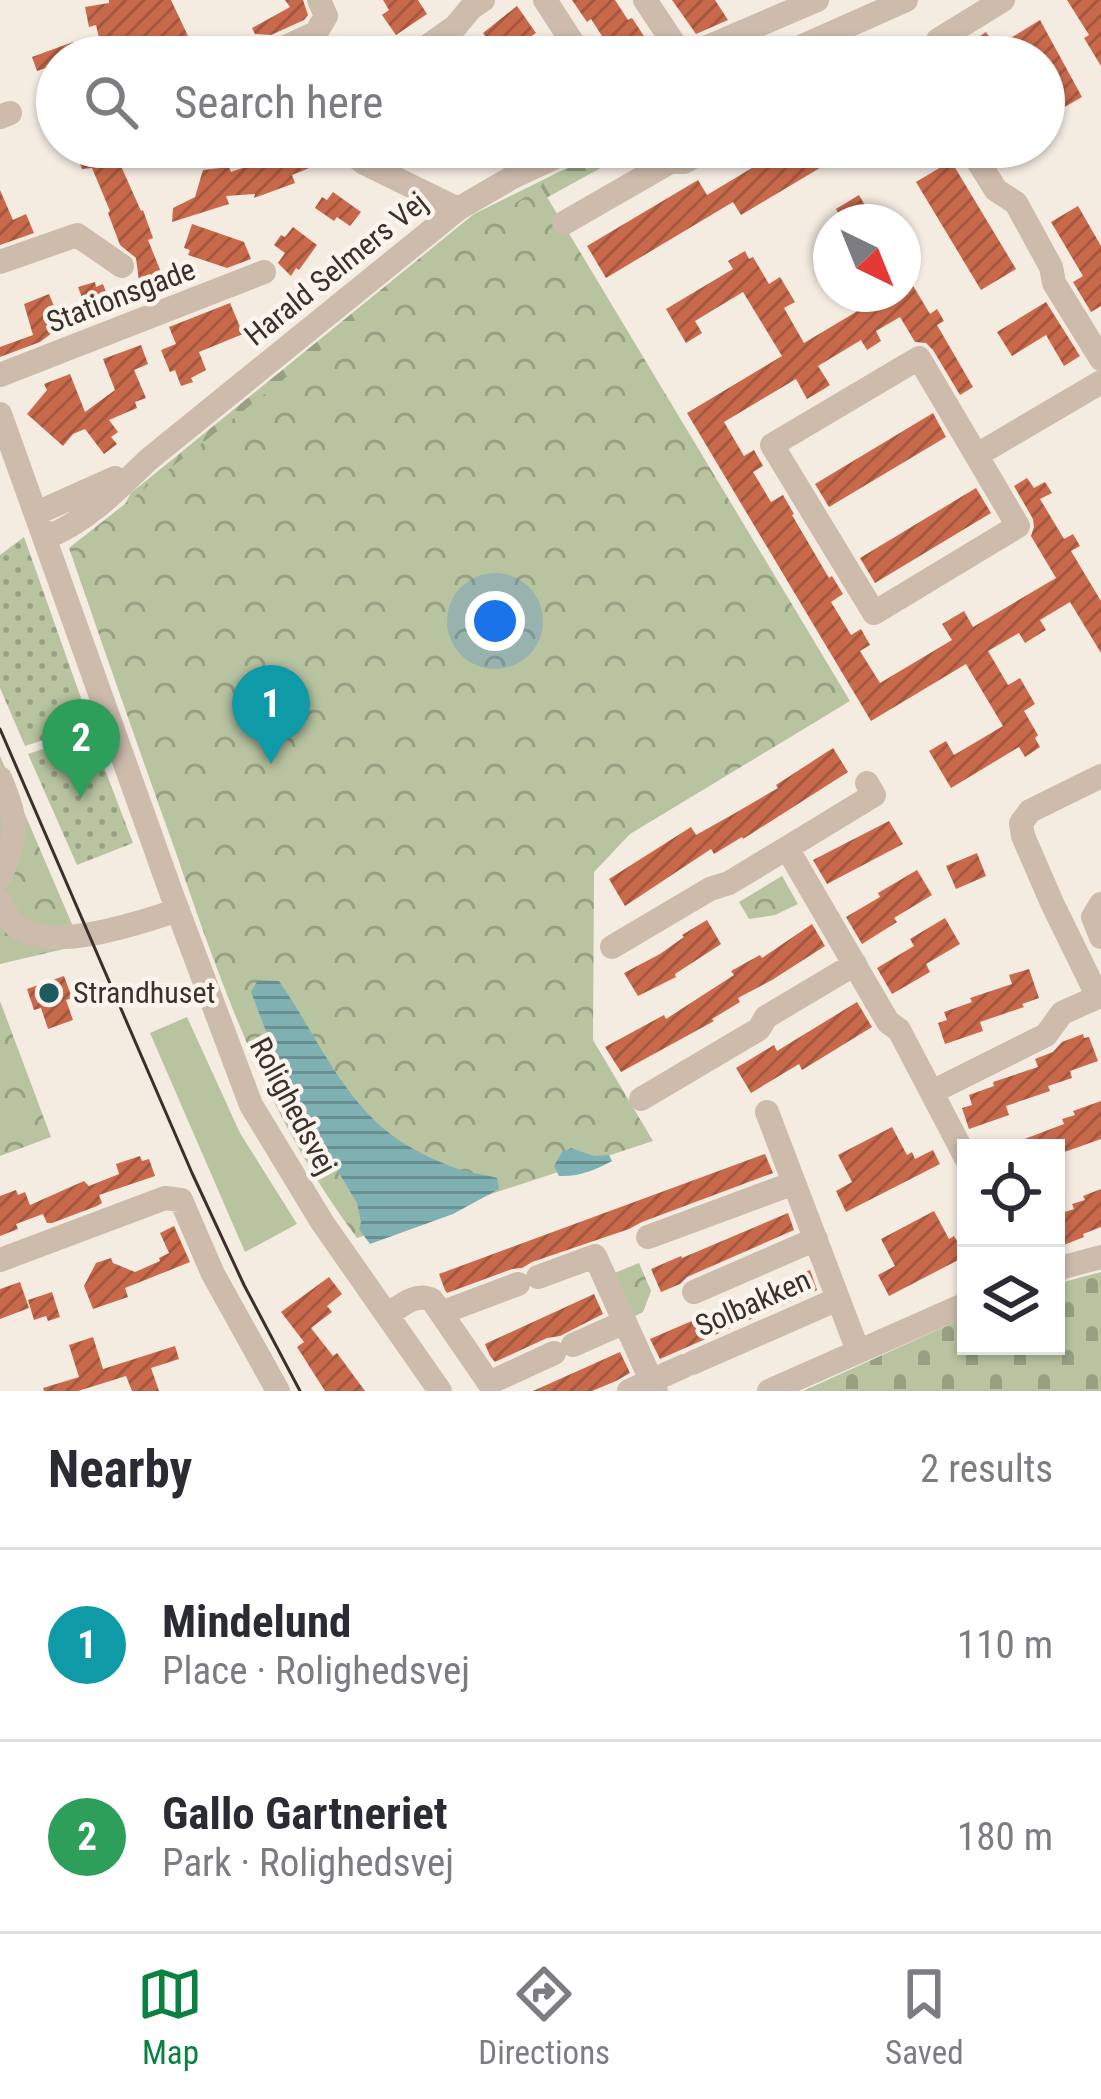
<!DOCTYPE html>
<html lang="en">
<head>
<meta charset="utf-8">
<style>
  :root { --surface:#fff; --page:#f7f7f7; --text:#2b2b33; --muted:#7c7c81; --line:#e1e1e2; --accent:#0b8043 }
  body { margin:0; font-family:"Roboto Condensed",sans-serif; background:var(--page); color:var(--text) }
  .controls { position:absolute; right:36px; bottom:36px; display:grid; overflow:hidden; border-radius:0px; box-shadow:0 3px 9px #0004 }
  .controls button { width:108px; height:108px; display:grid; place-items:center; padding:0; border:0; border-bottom:3px solid var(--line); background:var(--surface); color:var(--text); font:60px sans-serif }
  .compass { position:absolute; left:813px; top:204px; width:108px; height:108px; border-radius:50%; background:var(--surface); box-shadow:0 3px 9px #0004; rotate:137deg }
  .you { position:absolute; left:495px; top:621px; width:42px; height:42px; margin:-30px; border:9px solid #fff; border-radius:50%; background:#1a73e8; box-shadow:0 0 0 18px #1a73e833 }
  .badge { display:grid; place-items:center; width:78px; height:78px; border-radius:50%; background:var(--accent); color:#fff; font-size:39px; font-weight:700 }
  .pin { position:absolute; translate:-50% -99px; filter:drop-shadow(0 3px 6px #0008) }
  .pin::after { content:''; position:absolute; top:63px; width:42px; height:36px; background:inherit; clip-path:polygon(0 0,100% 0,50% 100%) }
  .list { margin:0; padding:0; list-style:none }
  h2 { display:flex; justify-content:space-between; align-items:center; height:156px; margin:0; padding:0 48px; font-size:51px }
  h2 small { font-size:39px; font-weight:400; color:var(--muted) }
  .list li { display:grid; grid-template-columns:78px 1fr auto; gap:36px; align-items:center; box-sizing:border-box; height:192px; padding:0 48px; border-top:3px solid var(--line) }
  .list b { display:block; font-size:45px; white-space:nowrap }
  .list p { margin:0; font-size:39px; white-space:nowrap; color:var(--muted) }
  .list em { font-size:39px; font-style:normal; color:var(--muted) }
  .icon { flex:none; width:66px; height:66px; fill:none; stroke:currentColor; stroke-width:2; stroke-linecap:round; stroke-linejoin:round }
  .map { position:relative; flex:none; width:1101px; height:1391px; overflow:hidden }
  .search { position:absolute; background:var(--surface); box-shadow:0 3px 9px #0004; left:36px; right:36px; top:36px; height:132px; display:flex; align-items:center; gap:30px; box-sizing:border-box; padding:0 42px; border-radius:66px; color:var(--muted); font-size:45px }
  .sheet { height:540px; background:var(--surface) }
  nav { display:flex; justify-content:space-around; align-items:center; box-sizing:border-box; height:168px; border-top:3px solid var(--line); background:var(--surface); font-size:33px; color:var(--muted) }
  nav a { display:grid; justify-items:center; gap:6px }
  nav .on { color:var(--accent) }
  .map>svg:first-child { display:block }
  .grass { fill:#b8c4a0 }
  .forest { fill:url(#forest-firs) }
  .cemetery { fill:url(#cemetery-stones) }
  .park { fill:url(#park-crowns) }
  .garden { fill:url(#garden-dots) }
  .water { fill:url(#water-rules) }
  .building { fill:url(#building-hatch) }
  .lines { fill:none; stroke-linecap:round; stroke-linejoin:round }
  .minor { stroke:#cdbbac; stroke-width:24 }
  .tram { stroke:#3b302b; stroke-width:3 }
  .poi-dot { fill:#1f5a5e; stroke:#fbf5ee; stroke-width:4.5 }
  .labels { text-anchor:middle; stroke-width:9; stroke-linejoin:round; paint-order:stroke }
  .street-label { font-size:30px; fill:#3b302b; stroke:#fbf5ee }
  .poi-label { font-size:30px; fill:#3b302b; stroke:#fbf5ee; text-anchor:start }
</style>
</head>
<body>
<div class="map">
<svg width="1101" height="1391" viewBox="0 0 1101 1391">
  <defs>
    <pattern id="forest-firs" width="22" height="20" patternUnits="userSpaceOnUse" patternTransform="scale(3)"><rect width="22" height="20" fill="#b8c4a0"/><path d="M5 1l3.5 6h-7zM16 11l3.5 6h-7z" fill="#97a083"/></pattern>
    <pattern id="cemetery-stones" width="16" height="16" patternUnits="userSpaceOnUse" patternTransform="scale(3)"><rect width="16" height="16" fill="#b8c4a0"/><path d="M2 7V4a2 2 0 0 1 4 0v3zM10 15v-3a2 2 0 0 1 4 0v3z" fill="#97a083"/></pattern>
    <pattern id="park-crowns" width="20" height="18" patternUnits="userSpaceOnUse" patternTransform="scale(3)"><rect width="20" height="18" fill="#b8c4a0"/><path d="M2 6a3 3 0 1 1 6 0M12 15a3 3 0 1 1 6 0" fill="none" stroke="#97a083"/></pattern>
    <pattern id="garden-dots" width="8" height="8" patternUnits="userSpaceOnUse" patternTransform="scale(3)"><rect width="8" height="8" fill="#b8c4a0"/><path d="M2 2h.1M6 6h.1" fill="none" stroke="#97a083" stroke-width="1.8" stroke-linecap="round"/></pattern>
    <pattern id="water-rules" width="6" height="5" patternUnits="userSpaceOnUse" patternTransform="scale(3)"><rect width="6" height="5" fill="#7fb0b2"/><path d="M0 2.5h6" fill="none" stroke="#699091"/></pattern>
    <pattern id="building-hatch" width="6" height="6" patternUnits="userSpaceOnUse" patternTransform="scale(3)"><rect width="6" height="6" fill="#c8694b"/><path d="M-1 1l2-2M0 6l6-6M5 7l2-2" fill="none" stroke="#a4573f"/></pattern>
  </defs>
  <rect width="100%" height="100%" fill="#f4ebe1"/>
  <path class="grass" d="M187 1017 240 1133 297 1224 245 1252 150 1033Z"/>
  <path class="forest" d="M630 147H639L537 203 119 514 131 493 474 214 565 169Z"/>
  <path class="cemetery" d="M1101 1272V1391H803L966 1317V1346H1056V1284Z"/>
  <path class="park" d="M541 187 850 701 630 834 594 872 593 1040 653 1141 357 1238C269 1121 222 987 175 850 139 750 104 649 69 548L473 230Z
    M0 756 81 945 0 964Z
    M782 876 798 904 775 915 749 919 739 902Z
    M0 1001 51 1137 0 1156Z
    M639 1263 651 1291 643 1312 631 1318 612 1274Z"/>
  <path class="garden" d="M24 537 87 715 48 730 50 738 25 746 0 688V555Z
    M91 733 133 843 77 865 28 754Z"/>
  <path class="water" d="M258 980 279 981C319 1038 346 1111 410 1147 425 1156 444 1164 461 1170 473 1174 485 1174 497 1178L499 1189 453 1214 370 1244 359 1229 361 1222 357 1203 287 1086 251 992Z
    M571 1148 594 1156 609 1155 612 1161C595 1170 579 1177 559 1176L554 1166 562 1152Z"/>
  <path class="building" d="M109 0H171L188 36 154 52 150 43 125 48 122 37 100 42 96 25 89 27 85 7 109 3Z
    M285 0H303L308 15 304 20 271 35 255 34 252 28 290 7Z
    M383 0H418L427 14 396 35 382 15 389 10Z
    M572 0H615L628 20 632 18 644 36 615 56 591 19 587 22Z
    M672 0H715L728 20 696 34Z
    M1067 0H1101V66L1084 38 1089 35Z
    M517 6 536 33 501 57H455L485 36 483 33Z
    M1040 20 1082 97 1056 112 1044 92V57H972L965 46 986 32 996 47Z
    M73 42 78 57H57V94H53L46 68 37 71 32 57Z
    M73 147H139L117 157 141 211 143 210 153 238 148 240 161 272 139 281 136 258 120 245 108 213 110 211 92 168 82 169Z
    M313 147H318L324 162 292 175 295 183 254 198 255 194 226 196 229 204 172 222 173 208 195 197 203 170 229 167 231 172 279 155 280 160Z
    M787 147H855L741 215 733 202 606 278 587 246 698 180 707 195Z
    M951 161 1016 269 981 290 916 182Z
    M0 190 13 220 26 214 34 233 0 245Z
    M333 192 361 212 350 226 337 217 334 221 315 208 322 197 327 200Z
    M859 195 875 222H843L836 209Z
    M1078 206 1101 246V306L1091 312 1073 282 1083 276 1051 222Z
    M192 224 244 242 251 259 227 268 188 255 190 250 184 248Z
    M293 227 317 245 299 270 296 268 291 276 278 263 285 253 274 245 281 235 285 237Z
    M745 251 749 259 753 257 769 284 780 277 795 302 784 308 804 343 886 294H903V269L930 314 937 309 944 321 937 325 973 387 960 395 933 350 926 343 915 342 900 317 876 331 881 341 867 350 861 340 818 366 830 385 824 389 807 399 796 379 724 422 744 456 754 450 763 466 753 472 771 502 783 495 794 514 792 515 829 578 832 576 843 594 831 602 851 635 861 629 870 645 860 651 880 683 952 640 942 624 964 611 973 627 1056 578 1031 536 1034 527 1033 519 1014 486 1027 478 1034 488 1045 482 1052 493 1040 499 1064 539 1073 534 1080 546 1071 551 1101 601V653L1070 602 1040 620 1046 630 1025 643 1019 633 988 651 1008 685 1020 678 1035 704 1024 711 1038 735 1035 738 1040 747 1025 757 1019 747 951 788 929 751 946 741 954 755 1003 726 966 664 871 721 687 413 782 356 743 292 695 321 702 333 686 343 666 309 733 269 728 261Z
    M95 282 96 287 103 284 112 309 89 317 78 287Z
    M49 294 59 318 52 321 56 330 40 342 0 357V347L33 335 24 304Z
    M1046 302 1080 356 1064 366 1046 335 1012 356 997 332Z
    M230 303 243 334 199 352 206 370 191 378 193 382 181 386 175 370 170 372 161 350 176 344 169 327Z
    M141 345 148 364 134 370 146 398 135 402 137 408 109 420 118 432 111 437 117 444 104 454 85 429 73 434 63 446 27 414 47 390 44 384 70 374 85 412 115 390 103 359Z
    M933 413 946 437 829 507 815 484Z
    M976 488 991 513 875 583 860 558Z
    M833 748 848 772 743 839 742 837 714 854 711 849 625 906 609 879 691 827 696 835 730 816 778 788 776 785Z
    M889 821 903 844 827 884 813 860Z
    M977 853 986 876 956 889 946 866Z
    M917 870 932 895 894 918 897 922 862 944 846 917 880 897 878 893Z
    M945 918 960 944 926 964 930 972 892 994 877 968 914 946 910 939Z
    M707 920 721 944 675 974 676 977 638 996 624 973 660 954 684 937 682 935Z
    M812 924 825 946 772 980 738 998 740 1002 712 1019 714 1021 621 1072 605 1047 664 1015 666 1019 734 975 731 971 760 955 762 958Z
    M1029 969 1039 998 1022 1004 1024 1007 980 1022 983 1031 945 1044 938 1023 947 1020 944 1012 972 1002 970 998 1012 984 1009 975Z
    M64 976 72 998 66 1000 73 1020 48 1029 41 1008 34 1010 27 989Z
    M857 1002 872 1027 802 1070 799 1064 751 1093 736 1068 774 1045 777 1051Z
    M1083 1034 1084 1038 1089 1037 1098 1061 1070 1071 1072 1078 1048 1086 1050 1091 1006 1106 1009 1115 969 1129 962 1108 972 1105 969 1095 994 1086 993 1082 1038 1067 1035 1059 1053 1052 1062 1042Z
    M1101 1101V1139L1056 1155V1148H1001L1064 1124 1062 1119 1075 1115 1073 1111Z
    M892 1127 907 1155 912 1152 915 1159 933 1150 940 1164 846 1212 836 1191 852 1182 838 1155Z
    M765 1154 773 1173 642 1222 629 1229 532 1262 522 1268 512 1269 447 1293 445 1290 439 1274Z
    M140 1156 142 1161 149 1159 155 1176 99 1195 102 1203 97 1206 52 1223H47L43 1214 16 1224 18 1229 0 1236V1196L16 1190 18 1195 25 1192 30 1205 84 1181 89 1186 119 1174 116 1164Z
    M1101 1189V1227L1083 1234 1084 1237 1056 1248V1215L1074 1209 1072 1204 1085 1200 1083 1196Z
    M934 1211 949 1239 954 1236 958 1243 966 1239V1256L889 1296 878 1275 895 1266 881 1239Z
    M788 1213 794 1230 687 1277 680 1284 661 1292 651 1269 681 1256 682 1258Z
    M174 1226 190 1262 125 1288 128 1297 93 1309 84 1286 96 1263 111 1258 113 1263 135 1272 160 1261 159 1258 169 1253 160 1233Z
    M810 1270 817 1290 660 1359 650 1339Z
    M329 1277 342 1294 327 1306 332 1312 311 1328 333 1356 337 1353 365 1391H325L297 1347 304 1342 281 1312Z
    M20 1282 29 1308 0 1319V1289Z
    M52 1292 60 1317 48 1321 46 1316 34 1320 28 1300Z
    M594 1294 603 1314 560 1336 547 1338 495 1362 490 1356 485 1344Z
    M93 1337 103 1369 175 1346 179 1359 151 1368 159 1391H132L126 1376 78 1391H44L43 1388 79 1377 69 1345Z
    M620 1352 630 1373 616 1381 592 1391H533Z"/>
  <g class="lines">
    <path class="minor" d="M545 0 582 57
      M645 0 683 57
      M212 57 252 50 275 52
      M276 57 275 52 316 33 326 16 319 0
      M412 57 456 26 470 9 483 0
      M684 57 817 0
      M778 57 906 0
      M948 57 938 40 1003 0
      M0 117 10 113
      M343 147 364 163 458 209
      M891 147 896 150 901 147
      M969 147 996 190 1016 203 1051 267 1054 283 1101 359
      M564 223 670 162H684L711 147
      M0 262 77 235 122 266
      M919 358 1018 526 874 613 772 445Z
      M0 375 264 272
      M0 414 172 895 251 1105 322 1222 440 1391
      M977 455 1101 382
      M37 513 115 478
      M45 538C86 522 117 490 148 460L458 209 511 178 577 147
      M0 778C18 821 19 834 0 877
      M867 783 874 795 787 848 888 1022 899 1030 966 1158
      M0 901C6 914 10 924 24 931 61 949 140 923 178 910
      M1101 904 1093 917 1101 937
      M612 947 710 889 729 883 787 848
      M932 1092 1046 1035 1062 1013 1098 997 1052 903 1023 836 1021 823 1030 811 1101 776
      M641 1099 759 1029 766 1017 855 964
      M767 1112 858 1351
      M648 1237 794 1183
      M0 1260 165 1198 181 1200 213 1274 278 1391
      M1056 1269 1101 1257
      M538 1277 595 1256 656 1391
      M694 1292 816 1239
      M441 1313 518 1284
      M387 1315C401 1306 416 1292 432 1300L489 1383 554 1353
      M573 1345 625 1322
      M692 1363 838 1299
      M629 1391 684 1366
      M769 1391 966 1304"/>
    <path class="tram" d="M0 729 192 1173 244 1285 300 1391"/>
  </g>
  <circle class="poi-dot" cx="49" cy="993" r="12"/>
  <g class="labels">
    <g class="street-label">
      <text transform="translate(336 269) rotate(-39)" y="10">Harald Selmers Vej</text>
      <text transform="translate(121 296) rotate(-21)" y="10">Stationsgade</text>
      <text transform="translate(293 1106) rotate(62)" y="10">Rolighedsvej</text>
      <text transform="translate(753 1303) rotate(-24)" y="10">Solbakken</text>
    </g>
    <g class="poi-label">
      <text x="73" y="1003">Strandhuset</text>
    </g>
  </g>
</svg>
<div class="controls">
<button><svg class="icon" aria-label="locate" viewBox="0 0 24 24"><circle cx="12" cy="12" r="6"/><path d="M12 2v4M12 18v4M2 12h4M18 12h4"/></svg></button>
<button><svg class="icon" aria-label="layers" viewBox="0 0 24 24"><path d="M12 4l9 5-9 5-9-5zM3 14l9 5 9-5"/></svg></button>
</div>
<svg class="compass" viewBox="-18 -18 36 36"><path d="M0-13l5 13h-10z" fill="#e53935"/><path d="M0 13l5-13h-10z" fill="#7c7c81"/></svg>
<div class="you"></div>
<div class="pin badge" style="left:271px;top:764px;background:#0f9aa8">1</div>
<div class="pin badge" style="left:81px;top:798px;background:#2e9e5b">2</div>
<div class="search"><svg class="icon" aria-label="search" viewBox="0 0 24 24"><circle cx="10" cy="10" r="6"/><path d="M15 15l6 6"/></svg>Search here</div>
</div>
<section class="sheet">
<h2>Nearby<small>2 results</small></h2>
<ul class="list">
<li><span class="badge" style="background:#0f9aa8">1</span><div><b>Mindelund</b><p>Place · Rolighedsvej</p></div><em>110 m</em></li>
<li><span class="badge" style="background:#2e9e5b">2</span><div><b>Gallo Gartneriet</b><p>Park · Rolighedsvej</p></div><em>180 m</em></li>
</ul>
</section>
<nav>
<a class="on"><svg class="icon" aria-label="map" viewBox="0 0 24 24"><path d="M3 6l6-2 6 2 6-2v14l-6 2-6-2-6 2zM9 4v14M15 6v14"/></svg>Map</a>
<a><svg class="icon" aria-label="directions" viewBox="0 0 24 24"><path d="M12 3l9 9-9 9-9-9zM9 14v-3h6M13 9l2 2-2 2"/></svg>Directions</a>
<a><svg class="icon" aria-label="saved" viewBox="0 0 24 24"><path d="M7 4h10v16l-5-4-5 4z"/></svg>Saved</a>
</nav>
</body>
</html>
